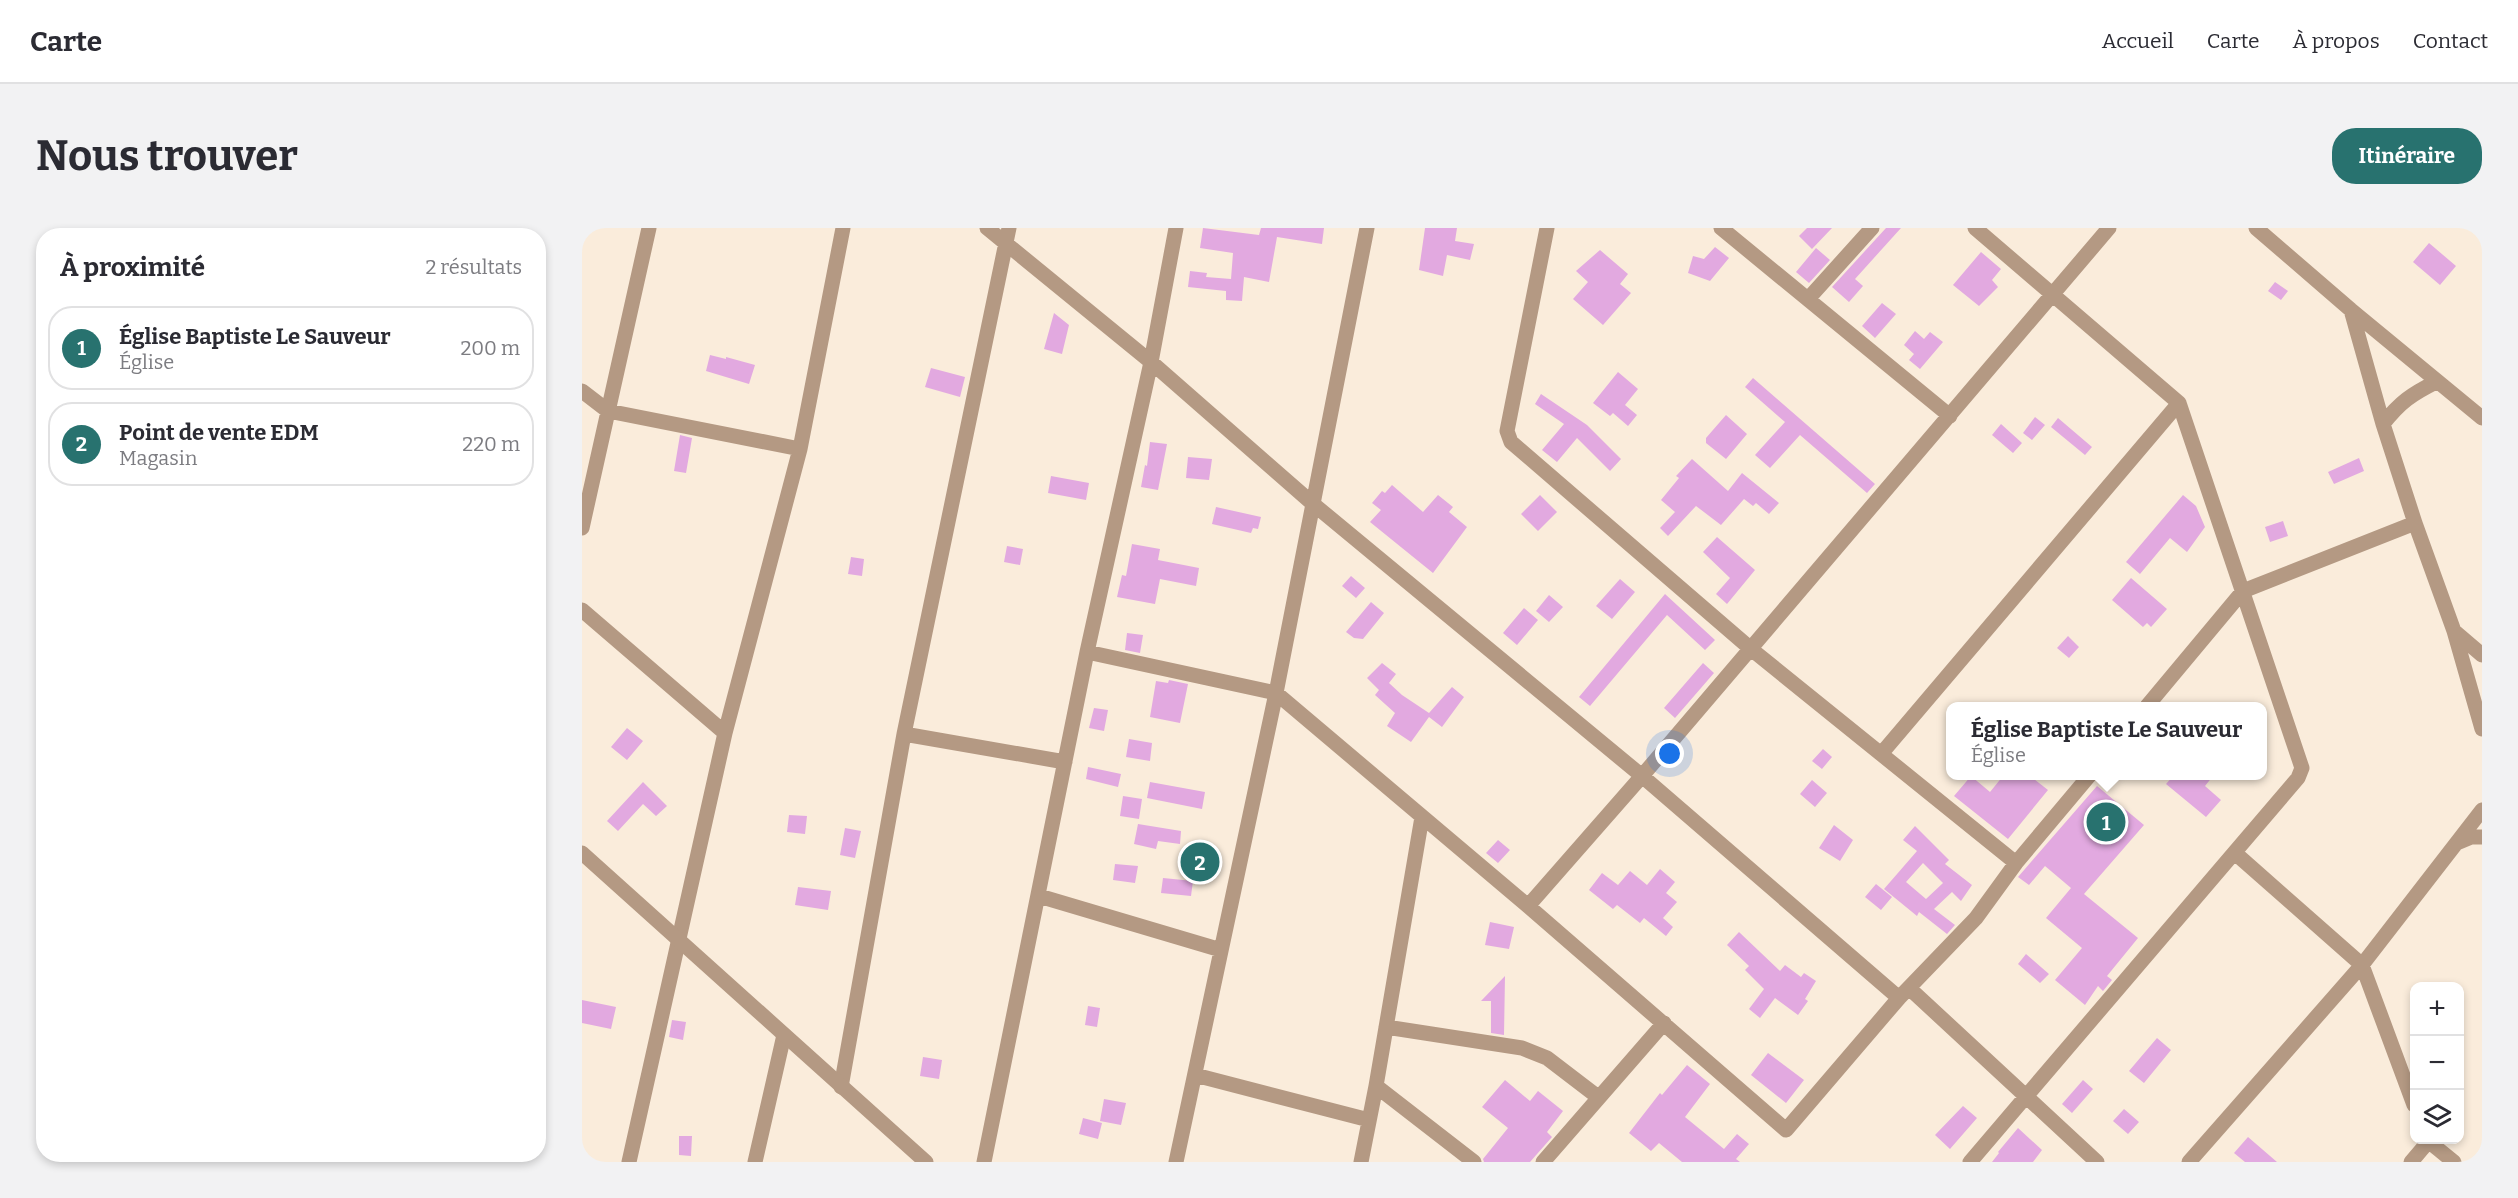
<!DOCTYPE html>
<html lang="fr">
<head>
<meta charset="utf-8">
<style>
  :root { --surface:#fff; --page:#f2f2f3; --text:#2b2b33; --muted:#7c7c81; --line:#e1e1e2; --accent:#28726f }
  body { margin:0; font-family:Bitter,serif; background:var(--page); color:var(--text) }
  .controls { position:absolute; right:18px; bottom:18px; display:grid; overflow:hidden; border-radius:12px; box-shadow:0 3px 9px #0003 }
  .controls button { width:54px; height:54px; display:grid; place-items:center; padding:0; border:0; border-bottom:2px solid var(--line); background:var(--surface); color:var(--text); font:30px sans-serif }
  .you { position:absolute; left:1088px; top:526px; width:21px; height:21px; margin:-15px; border:4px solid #fff; border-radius:50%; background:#1a73e8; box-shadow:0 0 0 9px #1a73e833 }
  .badge { display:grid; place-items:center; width:39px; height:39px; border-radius:50%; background:var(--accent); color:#fff; font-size:20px; font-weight:700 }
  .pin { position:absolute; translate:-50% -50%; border:3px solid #fff; box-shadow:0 2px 6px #0006 }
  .popup { position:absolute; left:1364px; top:474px; width:321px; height:78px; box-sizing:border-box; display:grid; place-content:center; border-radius:12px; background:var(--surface); filter:drop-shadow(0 2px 4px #0005); font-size:20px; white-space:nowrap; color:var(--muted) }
  .popup b { font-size:22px; color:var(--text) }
  .popup::after { content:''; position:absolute; left:50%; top:100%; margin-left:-12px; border:12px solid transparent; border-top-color:var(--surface) }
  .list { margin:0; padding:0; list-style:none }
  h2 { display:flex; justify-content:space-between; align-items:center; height:78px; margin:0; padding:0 24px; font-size:26px }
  h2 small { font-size:20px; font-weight:400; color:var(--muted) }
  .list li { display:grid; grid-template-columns:39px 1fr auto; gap:18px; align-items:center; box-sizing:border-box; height:84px; margin:0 12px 12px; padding:0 12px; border:2px solid var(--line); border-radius:24px }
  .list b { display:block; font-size:22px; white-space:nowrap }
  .list p { margin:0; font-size:20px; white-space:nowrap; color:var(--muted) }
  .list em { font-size:20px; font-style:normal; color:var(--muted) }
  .icon { flex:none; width:33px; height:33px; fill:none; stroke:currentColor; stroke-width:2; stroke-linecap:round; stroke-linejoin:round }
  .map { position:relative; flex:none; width:1900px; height:934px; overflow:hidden; border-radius:24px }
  header { display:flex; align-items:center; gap:36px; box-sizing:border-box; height:84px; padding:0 30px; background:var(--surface); border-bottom:2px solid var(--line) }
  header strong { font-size:28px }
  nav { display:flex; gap:33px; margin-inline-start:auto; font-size:21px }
  .intro { display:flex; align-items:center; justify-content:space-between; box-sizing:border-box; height:144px; padding:0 36px }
  h1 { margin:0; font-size:42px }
  .button { padding:15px 27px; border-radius:24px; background:var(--accent); color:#fff; font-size:21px; font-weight:700 }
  main { display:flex; gap:36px; padding:0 36px }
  aside { flex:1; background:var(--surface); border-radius:24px; box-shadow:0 3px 9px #0003 }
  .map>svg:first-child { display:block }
  .building { fill:#e2a9e0; fill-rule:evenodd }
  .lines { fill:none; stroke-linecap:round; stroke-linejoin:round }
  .minor { stroke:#b49983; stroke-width:15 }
  .tertiary { stroke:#b49983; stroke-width:15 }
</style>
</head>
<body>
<header>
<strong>Carte</strong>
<nav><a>Accueil</a><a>Carte</a><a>À propos</a><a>Contact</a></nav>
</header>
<div class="intro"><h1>Nous trouver</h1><a class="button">Itinéraire</a></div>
<main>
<aside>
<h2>À proximité<small>2 résultats</small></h2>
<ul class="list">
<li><span class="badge">1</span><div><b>Église Baptiste Le Sauveur</b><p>Église</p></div><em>200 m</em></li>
<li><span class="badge">2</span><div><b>Point de vente EDM</b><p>Magasin</p></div><em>220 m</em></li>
</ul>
</aside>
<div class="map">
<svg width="1900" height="934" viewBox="0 0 1900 934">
  <rect width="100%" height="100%" fill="#faecdb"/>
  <path class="building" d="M621 0 677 7 679 0H742L740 16 695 9 687 54 662 49 660 73 644 72V63L606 59 608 43 625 45 624 49 649 51 651 25 618 20Z
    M843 0H875L873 13 892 16 888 32 865 27 861 48 837 42Z
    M1225 0H1250L1230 21 1217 8Z
    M1304 0H1319L1273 51 1281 58 1267 74 1250 59Z
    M1847 15 1874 38 1858 57 1831 34Z
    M1133 19 1147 30 1128 53 1106 45 1111 28 1122 31Z
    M1234 20 1248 32 1227 55 1214 44Z
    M1018 22 1046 46 1038 56 1049 65 1021 97 991 71 1006 54 994 43Z
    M1399 24 1419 41 1410 52 1416 59 1397 78 1371 57Z
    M1693 54 1706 63 1699 72 1686 63Z
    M1300 75 1314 86 1293 110 1280 98Z
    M472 85 487 97 480 126 462 121Z
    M1333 103 1342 111 1348 104 1361 114 1338 141 1327 132 1332 126 1322 117Z
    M128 127 144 131V129L173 137 167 156 124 143Z
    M349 140 383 149 378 169 343 159Z
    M1036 144 1056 161 1043 177 1055 187 1046 198 1031 185 1028 188 1011 175Z
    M1171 150 1293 256 1285 265 1218 207 1188 240 1173 227 1203 194 1163 159Z
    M959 166 1005 197 1039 231 1028 243 995 210 975 234 960 222 982 196 953 176Z
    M1144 187 1165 206 1144 231 1124 215V210Z
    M1453 189 1463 197 1450 212 1441 205Z
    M1476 190 1510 219 1503 227 1469 199Z
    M1419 196 1440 215 1431 225 1410 207Z
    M98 207 110 210 104 245 92 243Z
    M568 214 585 216 576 262 559 259 563 237 565 238Z
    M606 229 630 231 627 252 604 250Z
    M1777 230 1782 243 1752 256 1746 244Z
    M1110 231 1146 263 1160 245 1197 275 1187 286 1174 275 1171 278 1162 271 1139 297 1114 278 1086 308 1078 300 1093 284 1079 272 1097 250 1094 248Z
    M469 248 507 255 504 272 466 265Z
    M810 257 841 284 856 267 871 279 867 284 885 299 851 345 788 294 799 282 790 275 800 263 803 265Z
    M958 267 975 284 956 303 939 286Z
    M1601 267 1614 278 1623 299 1605 324 1588 310 1558 346 1544 334Z
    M634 279 679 289 676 301 671 300 669 305 630 296Z
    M1701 293 1706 308 1688 314 1683 299Z
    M1135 309 1173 342 1145 376 1134 366 1148 350 1121 324Z
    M550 316 578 321 576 332 617 340 614 358 578 351 573 376 535 369 540 347 544 348Z
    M425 318 441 321 438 337 422 334Z
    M269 329 282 331 280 348 266 346Z
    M769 348 783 360 774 370 760 358Z
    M1549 350 1585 381 1569 399 1565 395 1561 399 1530 372Z
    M1038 351 1053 364 1030 391 1014 378Z
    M1083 366 1133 412 1123 422 1085 387 1008 478 997 469Z
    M967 367 981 379 967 394 954 383Z
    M789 374 802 385 781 411 772 410 764 404Z
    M942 380 956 392 935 417 921 405Z
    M545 405 561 407 558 425 543 422Z
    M1486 408 1497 419 1487 430 1475 420Z
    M800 435 814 446 807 455 820 467 847 485 870 459 882 469 860 499 847 489 829 514 805 498 813 485 793 467 797 462 785 450Z
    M1121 435 1132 445 1093 490 1082 480Z
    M587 452 606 456 598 495 568 489 574 453 586 455Z
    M512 480 526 482 522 503 507 500Z
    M45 500 61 513 45 532 29 519Z
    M547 511 570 515 568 533 544 529Z
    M1241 521 1250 529 1240 541 1230 533Z
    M506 539 539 546 536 559 504 551Z
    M1389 548 1408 564 1421 548H1448L1466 562 1426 611 1372 568Z
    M1591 548H1631L1623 558 1639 572 1624 589 1584 556Z
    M1230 552 1245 565 1233 579 1218 566Z
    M61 554 85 578 74 588 61 576 36 603 25 593Z
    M568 554 623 564 620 581 565 570Z
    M1515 558 1562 597 1502 666 1556 710 1525 748 1530 752 1521 763 1516 758 1503 777 1473 752 1500 720 1464 690 1489 660 1463 638 1447 657 1436 649Z
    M541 568 560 571 557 591 538 588Z
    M207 587 225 588 223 606 205 604Z
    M556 596 599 603 598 616 576 613 574 621 552 616Z
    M1252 597 1271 612 1258 633 1237 620Z
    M1333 598 1367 632 1363 636 1390 657 1379 673 1370 664 1352 681 1373 697 1365 706 1337 684 1335 688 1302 661 1335 623 1321 612ZM1341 635 1361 655 1344 671 1324 654Z
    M263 600 279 603 273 630 258 627Z
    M916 612 928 622 916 635 904 625Z
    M533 636 556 638 553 655 531 652Z
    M1078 641 1093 654 1084 665 1095 674 1081 690 1091 699 1084 708 1062 690 1058 695 1035 677 1031 681 1007 662 1020 645 1036 657 1048 643 1065 657Z
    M581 650 611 653 609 668 579 665Z
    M1294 656 1310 669 1299 682 1283 669Z
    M216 659 249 663 246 682 213 677Z
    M908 694 932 699 927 721 903 717Z
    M1157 704 1198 743 1203 737 1219 749 1222 745 1234 753 1223 771 1226 773 1216 787 1193 770 1178 790 1167 781 1182 761 1163 742 1167 738 1145 717Z
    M1444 726 1467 746 1458 755 1436 736Z
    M923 748 922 807 909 805V773H899Z
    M0 772 34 779 29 801 0 795Z
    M506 778 518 780 515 799 503 797Z
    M90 792 104 794 101 812 87 809Z
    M1575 810 1589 822 1562 855 1547 843Z
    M1186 825 1222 852 1204 875 1169 847Z
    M341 829 360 832 357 851 338 848Z
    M1105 837 1128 856 1103 889 1142 921 1155 906 1167 916 1154 931 1158 934H1100L1077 915 1069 923 1047 905 1078 865 1080 867Z
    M923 852 948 873 956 863 981 883 965 904 970 909 948 934H902L901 931 926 900 900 879Z
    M1501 852 1511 861 1490 885 1480 876Z
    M522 871 544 875 539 897 518 893Z
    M1381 878 1395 890 1368 921 1353 907Z
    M1542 881 1557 894 1546 906 1531 893Z
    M501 890 520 895 516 911 497 906Z
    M1436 900 1460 922 1451 934H1410L1417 925 1416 924Z
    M97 908H110L109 928 97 927Z
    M1666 909 1695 934H1663L1652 925Z"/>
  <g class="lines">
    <path class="minor" d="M405 0 569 134 730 275 1060 548 1317 770
      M965 0 925 203 929 214 1169 421 1434 635
      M1139 0 1368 188
      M1674 0 1769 82 1900 190
      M1226 71 1290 0
      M1769 82 1801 196 1833 295 1872 403 1900 501
      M0 163 26 183 218 221
      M1801 196C1818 174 1830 166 1854 154
      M0 300 67 0
      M0 382 143 505
      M1872 403 1900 427
      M505 424 694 465 946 678 1204 902 1317 770 1394 690 1434 635 1507 548
      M1565 478 1661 363 1833 295
      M322 506 483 534
      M1299 526 1597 175
      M1877 614 1889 609H1900
      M1653 625 1780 737 1832 877
      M457 668 639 722
      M946 678 1060 548 1527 0
      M1327 760 1515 934
      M804 799 940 820 965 830 1016 869
      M613 847 787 892
      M794 858 892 934
      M259 859 322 506 427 0
      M1845 912 1872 934
      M47 934 143 505 218 221 261 0
      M173 934 202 807
      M402 934 505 424 569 134 594 0
      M594 934 694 465 785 0
      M779 934 794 858 840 589
      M961 934 1082 795
      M1388 934 1716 550 1720 540 1597 175 1393 0
      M1607 934 1780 737 1900 582
      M1829 934 1846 914"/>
    <path class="tertiary" d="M0 625 344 934"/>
  </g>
</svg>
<div class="controls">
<button>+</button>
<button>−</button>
<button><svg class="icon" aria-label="layers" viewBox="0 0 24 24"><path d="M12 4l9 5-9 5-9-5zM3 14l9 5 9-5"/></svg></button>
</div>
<div class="you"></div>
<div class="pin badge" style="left:1524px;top:594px">1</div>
<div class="popup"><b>Église Baptiste Le Sauveur</b>Église</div>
<div class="pin badge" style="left:618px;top:634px">2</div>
</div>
</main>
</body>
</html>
